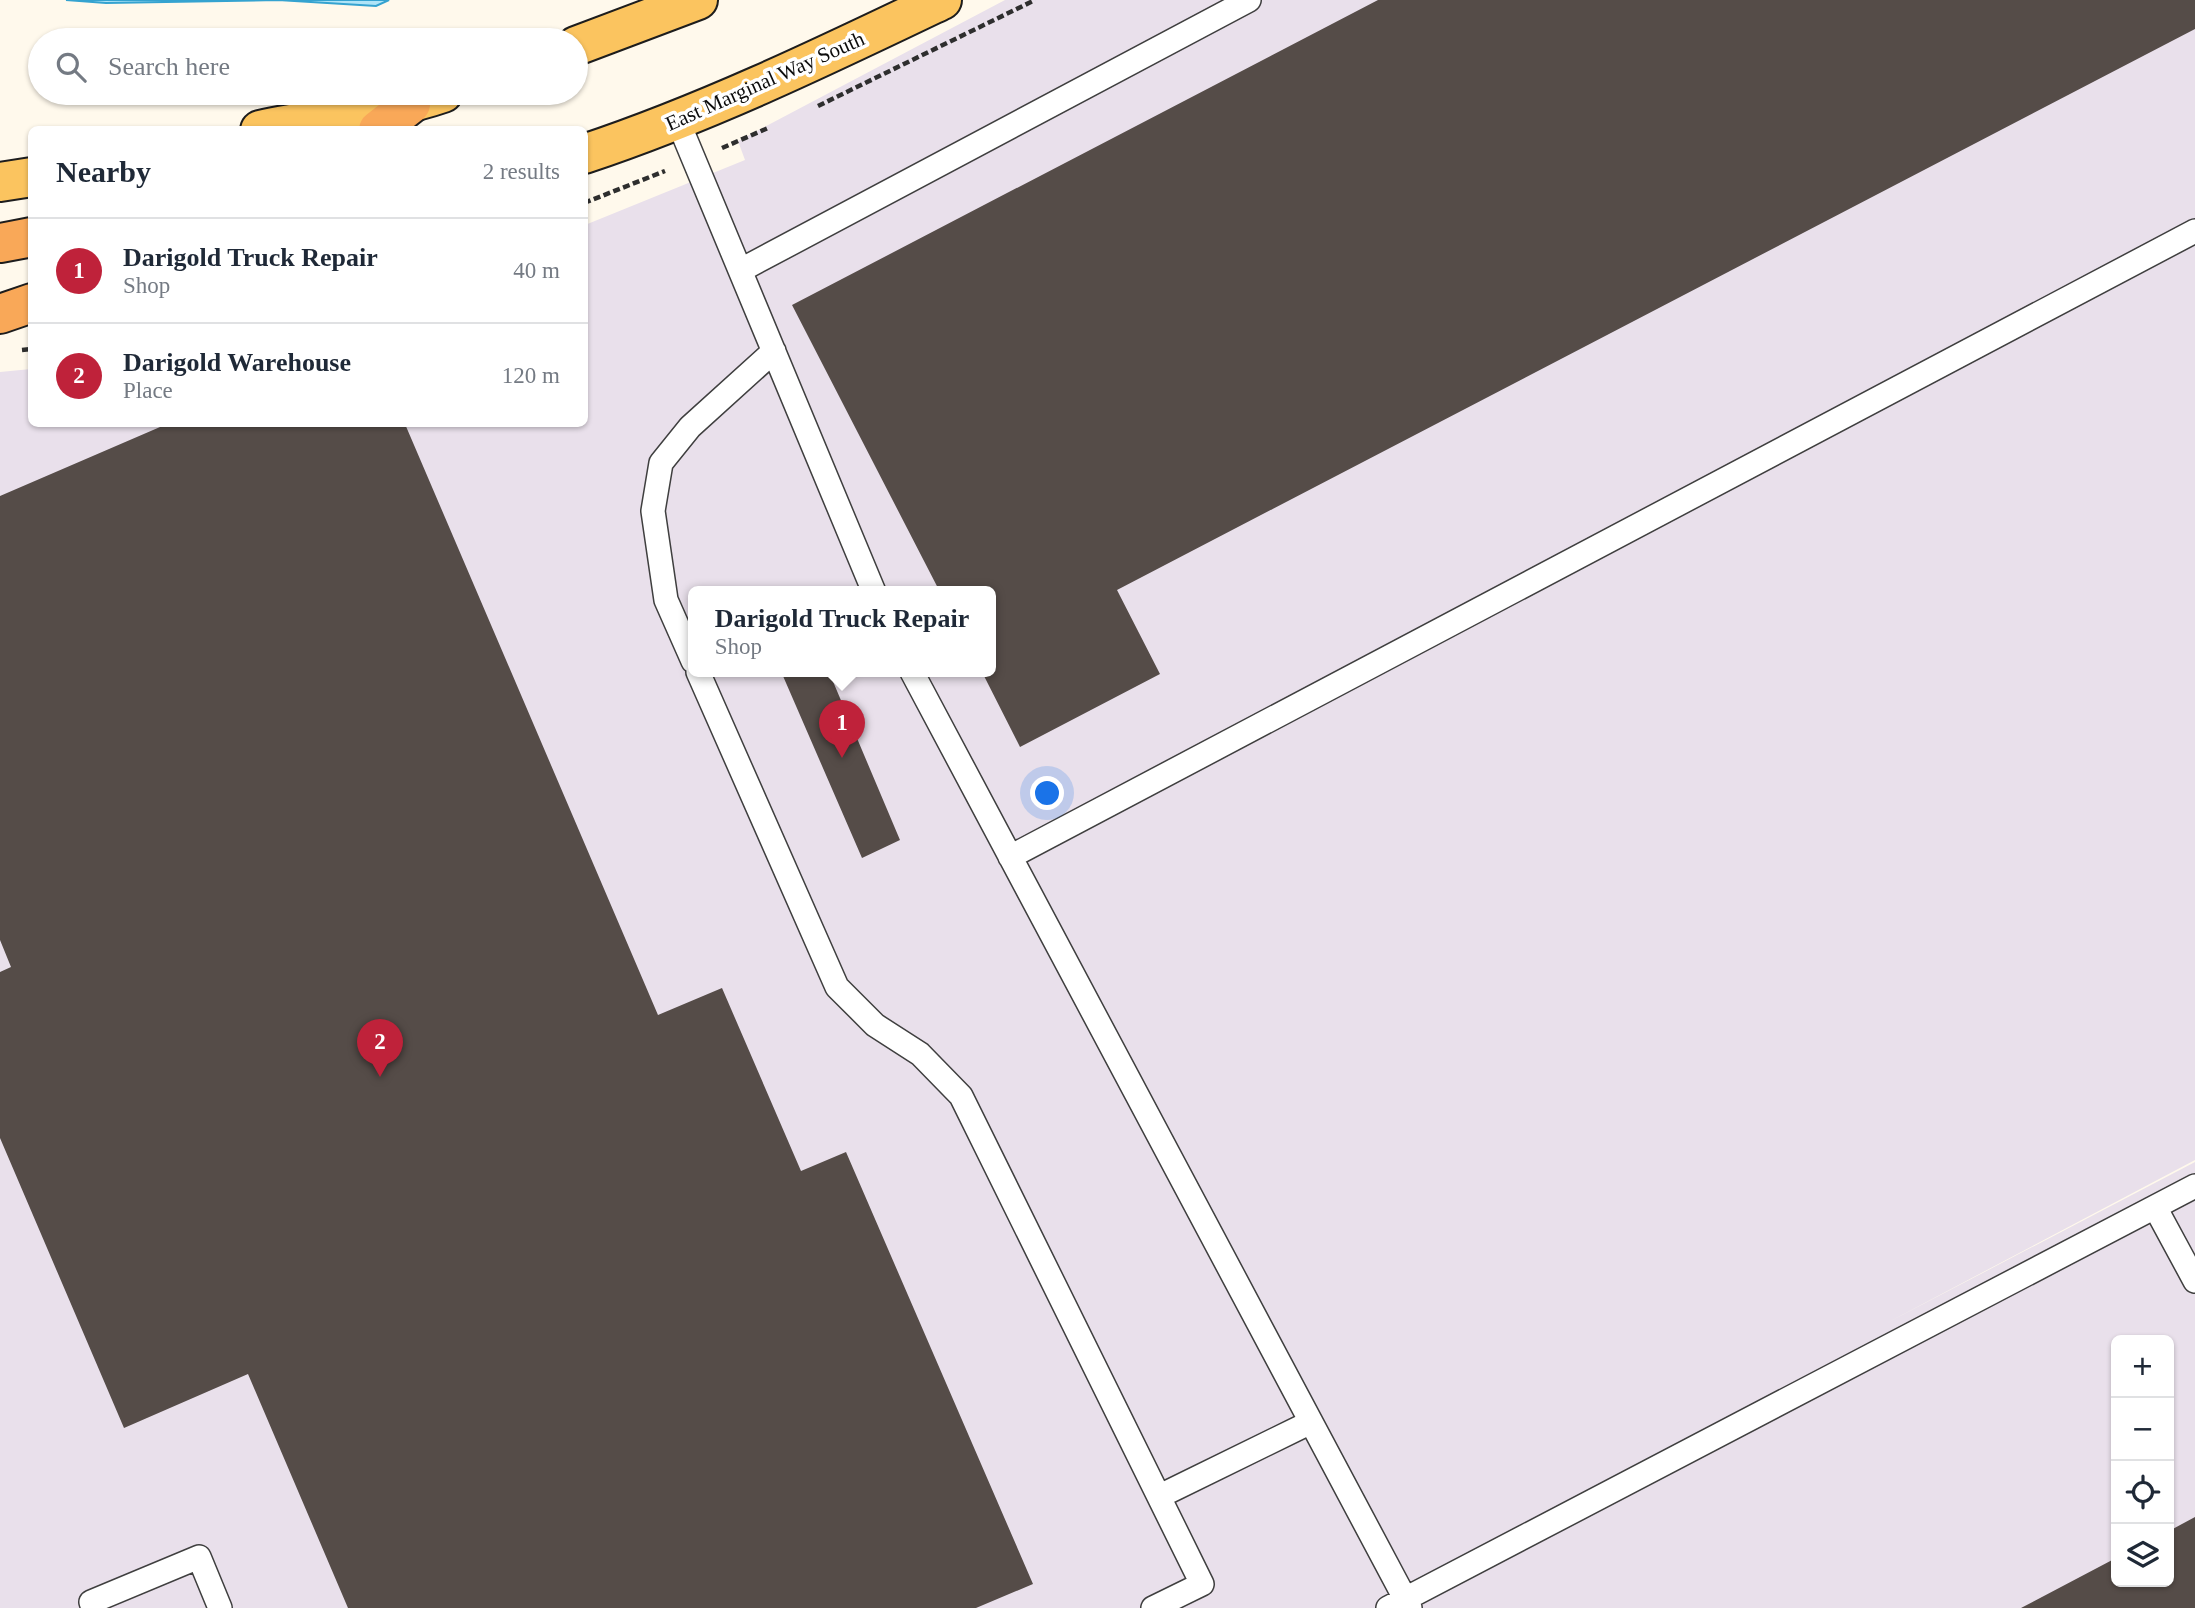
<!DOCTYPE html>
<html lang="en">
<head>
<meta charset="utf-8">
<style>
  :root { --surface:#fff; --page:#f2f2f3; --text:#1f2937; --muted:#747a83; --line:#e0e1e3; --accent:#bf223a }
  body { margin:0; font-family:"Times New Roman",serif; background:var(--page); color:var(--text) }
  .controls { position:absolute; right:21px; bottom:21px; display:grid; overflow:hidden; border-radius:10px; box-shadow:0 2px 5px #0004 }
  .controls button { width:63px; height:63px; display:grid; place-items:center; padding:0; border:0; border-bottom:2px solid var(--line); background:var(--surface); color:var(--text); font:35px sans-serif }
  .you { position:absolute; left:1048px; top:794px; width:24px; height:24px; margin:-18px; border:5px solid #fff; border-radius:50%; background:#1a73e8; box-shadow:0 0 0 10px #1a73e833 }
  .badge { display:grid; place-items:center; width:46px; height:46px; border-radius:50%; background:var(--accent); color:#fff; font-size:23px; font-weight:700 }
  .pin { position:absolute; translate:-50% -58px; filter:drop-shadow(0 2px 4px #0008) }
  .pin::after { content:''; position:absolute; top:37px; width:24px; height:21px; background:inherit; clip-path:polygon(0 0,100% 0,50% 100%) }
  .popup { position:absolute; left:688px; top:586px; width:308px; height:91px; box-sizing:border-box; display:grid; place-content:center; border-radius:10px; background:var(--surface); filter:drop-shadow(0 2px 5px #0005); font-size:23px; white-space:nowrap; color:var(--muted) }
  .popup b { font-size:26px; color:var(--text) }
  .popup::after { content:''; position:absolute; left:50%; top:100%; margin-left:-14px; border:14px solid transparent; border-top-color:var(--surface) }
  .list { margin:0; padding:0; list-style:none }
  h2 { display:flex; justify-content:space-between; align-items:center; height:91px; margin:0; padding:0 28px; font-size:30px }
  h2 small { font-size:23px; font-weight:400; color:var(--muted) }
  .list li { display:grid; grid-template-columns:46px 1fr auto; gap:21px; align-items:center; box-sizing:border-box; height:105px; padding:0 28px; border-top:2px solid var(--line) }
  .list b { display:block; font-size:26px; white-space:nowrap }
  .list p { margin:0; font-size:23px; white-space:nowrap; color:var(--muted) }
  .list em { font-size:23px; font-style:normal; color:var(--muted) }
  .icon { flex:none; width:38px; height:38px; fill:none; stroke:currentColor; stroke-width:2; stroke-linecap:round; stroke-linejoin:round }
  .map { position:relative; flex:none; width:2195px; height:1608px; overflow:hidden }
  .search { position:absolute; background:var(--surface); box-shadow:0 2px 5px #0004; left:28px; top:28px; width:560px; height:77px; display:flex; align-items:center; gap:18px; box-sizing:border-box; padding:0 24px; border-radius:38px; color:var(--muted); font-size:26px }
  .panel { position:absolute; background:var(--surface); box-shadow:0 2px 5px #0004; left:28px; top:126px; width:560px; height:301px; border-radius:10px }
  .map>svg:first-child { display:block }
  .industrial { fill:#e9e0eb; fill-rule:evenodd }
  .water { fill:#afe4f7; stroke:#35a3d0; stroke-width:2 }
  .building { fill:#554c48 }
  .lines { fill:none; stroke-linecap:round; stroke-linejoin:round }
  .service-casing { stroke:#3f3f3f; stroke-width:26 }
  .primary-casing { stroke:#1d1d1d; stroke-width:42 }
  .trunk-casing { stroke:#1d1d1d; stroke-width:42 }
  .path { stroke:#2e2e2e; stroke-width:4.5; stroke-dasharray:7 3.5; stroke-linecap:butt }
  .service { stroke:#fff; stroke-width:23 }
  .primary { stroke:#fbc45f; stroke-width:38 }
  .trunk { stroke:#f9a858; stroke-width:38 }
  .labels { text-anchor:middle; stroke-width:7; stroke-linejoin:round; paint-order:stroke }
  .street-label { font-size:21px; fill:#0c0c0c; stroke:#fff }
</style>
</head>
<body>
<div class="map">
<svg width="2195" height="1608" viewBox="0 0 2195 1608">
  <rect width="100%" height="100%" fill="#fff9ec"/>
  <path class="industrial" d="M1005 0H2195V1160L1883 1325 2195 1162V1608H0V372L31 369 32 424H584L585 225 745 160 738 141ZM693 592H991V672H693ZM2116 1340H2169V1582H2116Z"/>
  <path class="water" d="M66 0H389L376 6 278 0 106 3Z"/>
  <path class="building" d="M1378 0H2195V29L1117 590 1160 674 1020 747 982 672H991V592H940L792 305Z
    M167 424H405L658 1015 722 988 801 1171 846 1152 1033 1584 976 1608H348L248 1374 124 1428 0 1138V972L11 967 0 940V496Z
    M793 672H829L900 840 862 858 783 676Z
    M2195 1517V1608H2021L2116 1558V1582H2169V1531Z"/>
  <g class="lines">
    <g class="service-casing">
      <path id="service" d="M677 119 874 592
        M741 270 1249 0
        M693 661 666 600 653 511 661 463 690 427 774 351
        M698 672 837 987 875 1025 920 1054 961 1096 1202 1584 1153 1608
        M912 672 1410 1608
        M1010 857 2195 231
        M2155 1207 2195 1281
        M1160 1496 1309 1423
        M93 1608 91 1602 199 1557 220 1608
        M1388 1608 2195 1186"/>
    </g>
    <g class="primary-casing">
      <path id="primary" d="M576 46 698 0
        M260 130C321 116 385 113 443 93
        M584 154C707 113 825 56 942 0
        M0 182 32 177"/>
    </g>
    <g class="trunk-casing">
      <path id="trunk" d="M378 130 411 104
        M0 243 32 237
        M0 314 32 303"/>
    </g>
    <path class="path" d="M818 106 1035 0
      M722 148 768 128
      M584 203 665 171
      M22 350 32 349"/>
    <use href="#service" class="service"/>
    <use href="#primary" class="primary"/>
    <use href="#trunk" class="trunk"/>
  </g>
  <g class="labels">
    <g class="street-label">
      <text transform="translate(765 81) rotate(-24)" y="7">East Marginal Way South</text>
    </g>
  </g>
</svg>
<div class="controls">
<button>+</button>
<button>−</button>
<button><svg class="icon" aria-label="locate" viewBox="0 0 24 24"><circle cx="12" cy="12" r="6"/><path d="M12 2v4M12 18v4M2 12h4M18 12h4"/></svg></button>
<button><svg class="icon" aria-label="layers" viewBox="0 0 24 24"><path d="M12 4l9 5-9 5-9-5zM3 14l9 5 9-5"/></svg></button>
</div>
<div class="you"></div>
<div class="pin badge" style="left:842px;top:758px">1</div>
<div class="popup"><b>Darigold Truck Repair</b>Shop</div>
<div class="pin badge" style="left:380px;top:1077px">2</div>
<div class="search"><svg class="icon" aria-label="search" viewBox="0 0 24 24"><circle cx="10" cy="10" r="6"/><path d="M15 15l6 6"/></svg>Search here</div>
<section class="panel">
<h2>Nearby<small>2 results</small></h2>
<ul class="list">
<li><span class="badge">1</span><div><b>Darigold Truck Repair</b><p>Shop</p></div><em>40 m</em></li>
<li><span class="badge">2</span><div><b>Darigold Warehouse</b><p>Place</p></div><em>120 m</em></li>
</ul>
</section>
</div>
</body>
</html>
